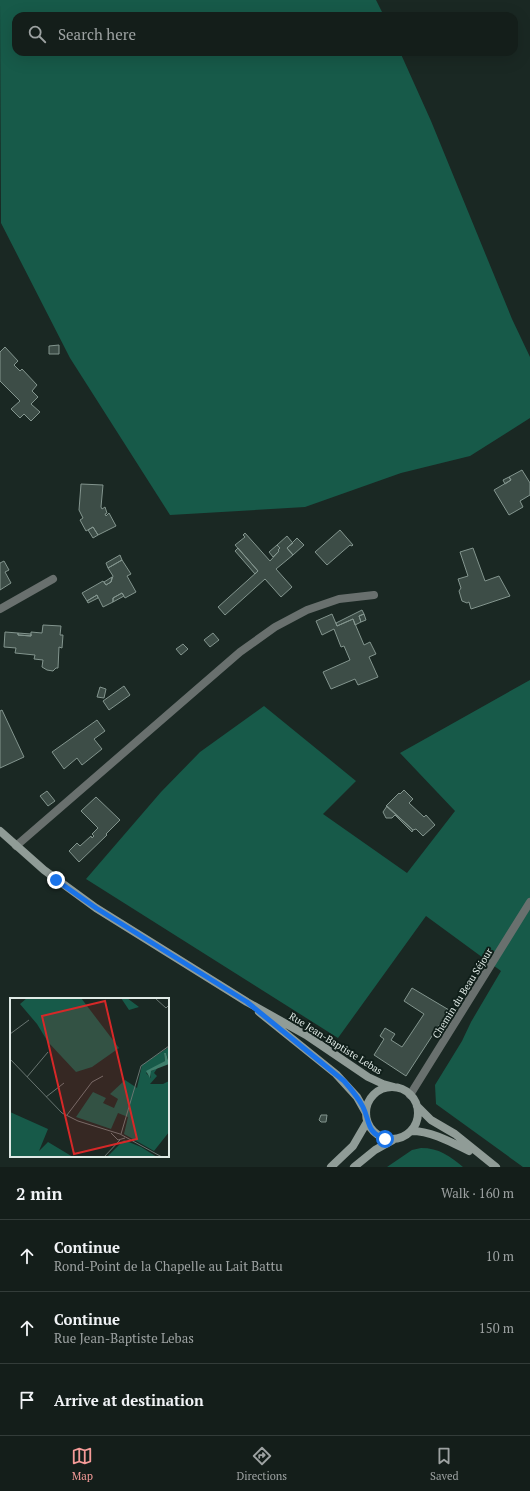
<!DOCTYPE html>
<html lang="en">
<head>
<meta charset="utf-8">
<style>
  :root { --surface:#141e1a; --page:#1d2723; --text:#f1f3f6; --muted:#9da2a2; --line:#333c39; --accent:#f59b98 }
  body { margin:0; font-family:"PT Serif",serif; background:var(--page); color:var(--text) }
  .stop { position:absolute; width:12px; height:12px; margin:-9px; border:3px solid #1a73e8; border-radius:50%; background:#fff }
  .stop.end { background:#1a73e8; border-color:#fff; box-shadow:0 1px 4px #0008 }
  .list { margin:0; padding:0; list-style:none }
  h2 { display:flex; justify-content:space-between; align-items:center; height:52px; margin:0; padding:0 16px; font-size:17px }
  h2 small { font-size:13px; font-weight:400; color:var(--muted) }
  .list li { display:grid; grid-template-columns:26px 1fr auto; gap:12px; align-items:center; box-sizing:border-box; height:72px; padding:0 16px; border-top:1px solid var(--line) }
  .list b { display:block; font-size:15px; white-space:nowrap }
  .list p { margin:0; font-size:13px; white-space:nowrap; color:var(--muted) }
  .list em { font-size:13px; font-style:normal; color:var(--muted) }
  .icon { flex:none; width:22px; height:22px; fill:none; stroke:currentColor; stroke-width:2; stroke-linecap:round; stroke-linejoin:round }
  .map { position:relative; flex:none; width:530px; height:1167px; overflow:hidden }
  .search { position:absolute; background:var(--surface); box-shadow:0 4px 16px #0002; left:12px; right:12px; top:12px; height:44px; display:flex; align-items:center; gap:10px; box-sizing:border-box; padding:0 14px; border-radius:12px; color:var(--muted); font-size:15px }
  .sheet { height:268px; background:var(--surface) }
  nav { display:flex; justify-content:space-around; align-items:center; box-sizing:border-box; height:56px; border-top:1px solid var(--line); background:var(--surface); font-size:11px; color:var(--muted) }
  nav a { display:grid; justify-items:center; gap:2px }
  nav .on { color:var(--accent) }
  .map>svg:first-child { display:block }
  .green { fill:#175a49 }
  .building { fill:#3d4d47; stroke:#83958e }
  .lines { fill:none; stroke-linecap:round; stroke-linejoin:round }
  .lane { stroke:#69706e; stroke-width:8 }
  .street { stroke:#69706e; stroke-width:8 }
  .secondary { stroke:#909c97; stroke-width:8 }
  .route { stroke:#1a73e8; stroke-width:5 }
  .labels { text-anchor:middle; stroke-width:4; stroke-linejoin:round; paint-order:stroke }
  .street-label { font-size:10px; fill:#dfe9e5; stroke:#101f1a }
  .inset-road { fill:none; stroke:#697571; stroke-width:1 }
  .view { fill:#d62828; fill-opacity:0.15; stroke:#d62828; stroke-width:2 }
  .inset-edge { fill:none; stroke:#dfe9e5; stroke-width:2 }
</style>
</head>
<body>
<div class="map">
<svg width="530" height="1167" viewBox="0 0 530 1167">
  <rect width="100%" height="100%" fill="#1a2823"/>
  <path class="green" d="M0 0H376L384 16H16V52H400L431 121 512 319 530 357V418L470 456 401 473 305 507 170 515 70 358 1 223Z
    M530 680V1167H523L436 1104 435 1085 462 1041 471 1022 501 971 426 916 338 1038 86 879 161 792 200 752 264 706 356 781 323 814 407 873 455 811 400 753Z
    M421 1148C439 1148 450 1156 463 1167H387L412 1150Z"/>
  <path class="building" d="M59 345V354H49V346Z
    M5 347 18 361 14 365 20 371 22 369 37 385 32 391 38 397 31 404 40 412 31 421 24 414 20 418 11 409 20 401 0 381V352Z
    M522 470 530 483V495L520 501 523 507 509 515 494 490 511 480 509 477Z
    M509 477 511 480 505 484 503 480Z
    M81 484 103 485 101 507 102 509 105 507 107 513 105 514 106 516 109 513 116 526 98 535 93 527 86 531 80 520 83 518 79 510Z
    M93 527 98 535 93 538 88 530Z
    M340 530 353 545 352 546 350 545 327 565 315 552Z
    M245 533 270 561 279 551 278 550 280 548 277 545 287 536 292 542 293 543 287 548 293 555 276 569 292 587 281 597 265 579 225 615 218 607 258 571 235 545 245 537 243 535Z
    M297 538 304 545 293 555 287 548Z
    M277 545 280 548 278 550 279 551 273 557 269 552Z
    M238 548 258 571 255 574 235 551Z
    M473 548 485 581 499 576 510 596 471 609 469 602 467 603 462 601 459 591 461 588 458 579 468 576 460 552Z
    M120 555 122 560 108 568 106 563Z
    M122 560 131 574 127 576 136 592 125 598 122 593 113 598V602L103 607 97 595 87 601 82 593 103 581 106 585 111 582 113 576 108 568Z
    M4 561 9 570 5 572 11 583 0 590V563Z
    M112 577 111 582 106 585 104 582Z
    M122 593 124 596 113 602V598Z
    M97 595 98 598 88 603 87 601Z
    M362 610 364 614 359 616 361 622 355 625 353 619 337 626 336 623Z
    M332 614 337 626 353 619 364 645 370 642 376 654 369 657 378 677 358 685 355 679 331 689 323 672 350 660 344 646 341 647 334 629 322 635 316 621Z
    M364 614 366 620 361 622 359 616Z
    M43 625 61 626 60 635H63L62 648 59 647 58 668H56L53 671 47 670 42 667 43 660 34 659 35 655 15 653 16 648 4 647 5 632 18 633V635L31 636V632L42 633Z
    M18 633 31 634V636L18 635Z
    M213 633 219 640 210 647 204 640Z
    M183 644 188 649 181 655 176 649Z
    M124 686 130 695 109 710 103 701Z
    M100 687 106 689 104 698 97 697Z
    M2 710 24 757 0 768V711Z
    M97 720 105 731 94 739 102 749 82 765 77 758 64 769 52 752Z
    M404 790 413 799 409 803 424 817 426 815 435 825 423 836 416 829 413 830 386 806 399 793 400 794Z
    M47 791 55 801 48 806 40 796Z
    M96 797 120 820 106 834 107 835 79 862 69 851 77 843 80 846 91 836 92 838 94 836 92 834 98 828 81 811Z
    M387 806 413 830 412 832 395 815 392 818H386L383 812Z
    M412 988 449 1010 406 1076 374 1055 384 1039 380 1036 385 1028 395 1034 391 1040 402 1047 424 1014 404 1001Z
    M321 1115H327L326 1122H321L319 1120Z"/>
  <g class="lines">
    <path class="lane" d="M16 846 240 652 275 627 307 610 339 599 374 595"/>
    <path class="street" d="M0 609 53 579
      M410 1095 530 902"/>
    <path class="secondary" d="M0 831 44 870 96 908 247 1002 306 1035 368 1077 383 1084 394 1087
      M259 1012 336 1074 357 1097 366 1113
      M366 1113a26 26 0 1 1 52 0a26 26 0 1 1-52 0Z
      M417 1106 431 1120 455 1134 496 1167
      M411 1131C432 1131 451 1142 469 1151
      M331 1167 353 1146 367 1122
      M354 1167 375 1150 393 1140"/>
  </g>
  <g class="lines">
    <path class="route" d="M56 880 96 908 247 1002 344 1081C351 1089 358 1097 363 1107 370 1121 366 1132 385 1139"/>
  </g>
  <g class="labels">
    <g class="street-label">
      <text transform="translate(462 993) rotate(-58)" y="4">Chemin du Beau Séjour</text>
      <text transform="translate(336 1043) rotate(32)" y="4">Rue Jean-Baptiste Lebas</text>
    </g>
  </g>
  <g transform="translate(10 998)">
    <rect width="159" height="159" fill="#1a2823"/>
    <path d="M17 0H71L109 50 82 69 66 74 38 44 27 26 10 6ZM111 0H117L129 9 119 12ZM159 49V64L156 55 154 56 155 63 136 75 141 80 140 74 148 69 144 75 147 78 140 86H153L159 83V134L144 153 114 136 118 119 108 115 101 131 66 119 83 94 96 100 93 105 104 110 108 101 100 96 115 82 127 90 132 67ZM0 114 38 131 29 153 38 144 63 159H0ZM114 142 131 149 147 159H97Z" fill="#175a49"/>
    <path d="M154 55H156L159 66 141 73 140 80 136 73 155 63Z" fill="#3f7f6c"/>
    <path class="inset-road" d="M146 1 156 10 159 7M0 36 19 22M0 61 52 115 68 123 110 136 152 159M17 79 38 54M36 99 54 85M57 117 82 84 93 78M101 135 108 142 115 140M111 136 131 68 159 48M94 159 110 142"/>
    <path class="view" d="M95 3 127 141 64 156 32 18Z"/>
    <rect width="159" height="159" class="inset-edge"/>
  </g>
</svg>
<div class="stop" style="left:385px;top:1139px"></div>
<div class="stop end" style="left:56px;top:880px"></div>
<div class="search"><svg class="icon" aria-label="search" viewBox="0 0 24 24"><circle cx="10" cy="10" r="6"/><path d="M15 15l6 6"/></svg>Search here</div>
</div>
<section class="sheet">
<h2>2 min<small>Walk · 160 m</small></h2>
<ul class="list">
<li><svg class="icon" aria-label="ahead" viewBox="0 0 24 24"><path d="M12 20V5M6 11l6-6 6 6"/></svg><div><b>Continue</b><p>Rond-Point de la Chapelle au Lait Battu</p></div><em>10 m</em></li>
<li><svg class="icon" aria-label="ahead" viewBox="0 0 24 24"><path d="M12 20V5M6 11l6-6 6 6"/></svg><div><b>Continue</b><p>Rue Jean-Baptiste Lebas</p></div><em>150 m</em></li>
<li><svg class="icon" aria-label="arrive" viewBox="0 0 24 24"><path d="M6 21V4h12l-3 4 3 4H6"/></svg><div><b>Arrive at destination</b></div></li>
</ul>
</section>
<nav>
<a class="on"><svg class="icon" aria-label="map" viewBox="0 0 24 24"><path d="M3 6l6-2 6 2 6-2v14l-6 2-6-2-6 2zM9 4v14M15 6v14"/></svg>Map</a>
<a><svg class="icon" aria-label="directions" viewBox="0 0 24 24"><path d="M12 3l9 9-9 9-9-9zM9 14v-3h6M13 9l2 2-2 2"/></svg>Directions</a>
<a><svg class="icon" aria-label="saved" viewBox="0 0 24 24"><path d="M7 4h10v16l-5-4-5 4z"/></svg>Saved</a>
</nav>
</body>
</html>
